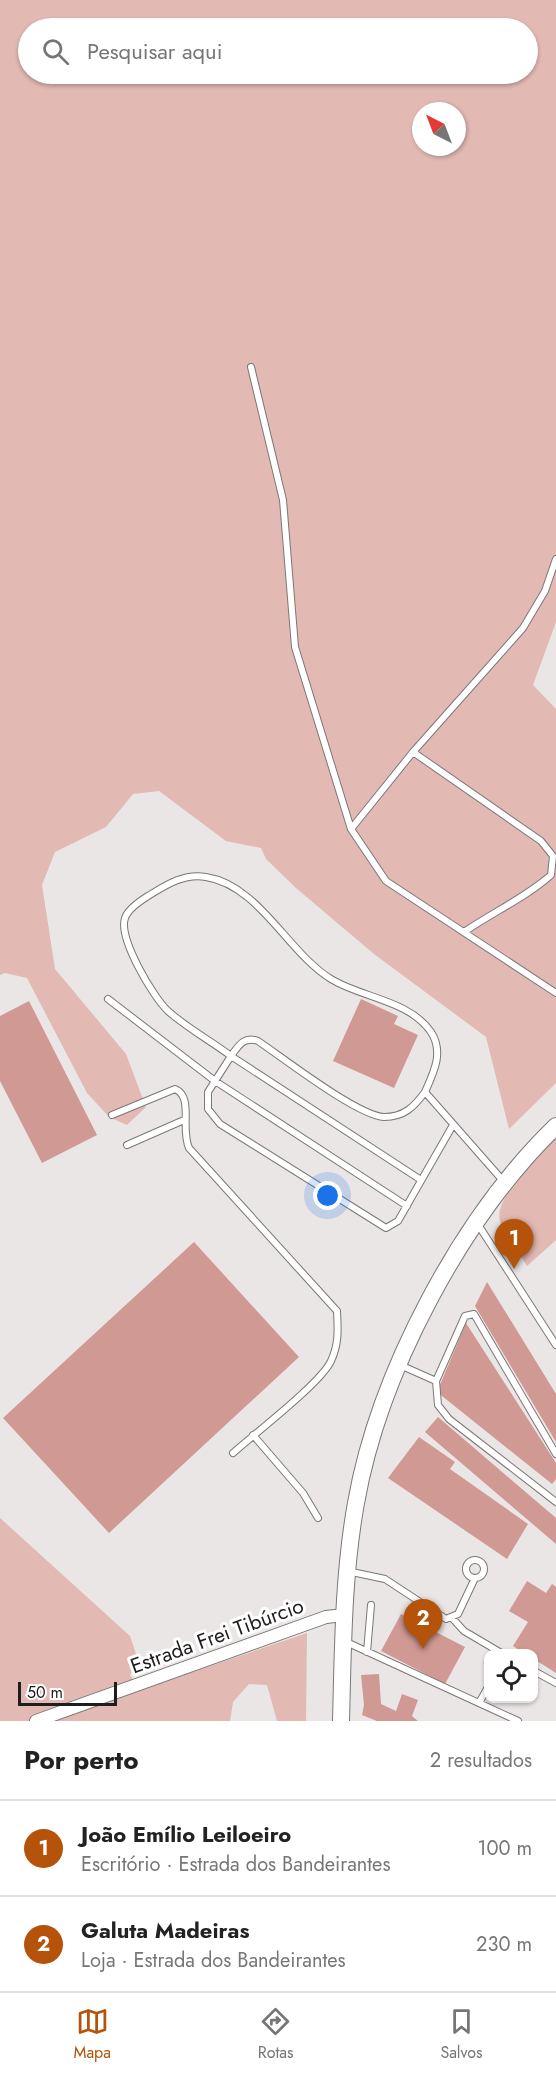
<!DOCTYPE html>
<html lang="pt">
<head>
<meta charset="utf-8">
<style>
  :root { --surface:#fff; --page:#f2f2f2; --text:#222; --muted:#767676; --line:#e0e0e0; --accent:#b45309 }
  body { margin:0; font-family:Jost,sans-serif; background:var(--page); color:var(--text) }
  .controls { position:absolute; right:18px; bottom:18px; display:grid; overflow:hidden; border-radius:12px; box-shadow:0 2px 4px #0004 }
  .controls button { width:54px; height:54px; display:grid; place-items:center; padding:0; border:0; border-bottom:2px solid var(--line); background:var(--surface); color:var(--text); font:30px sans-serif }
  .compass { position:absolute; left:412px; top:102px; width:54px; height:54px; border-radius:50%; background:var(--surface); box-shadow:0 2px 4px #0004; rotate:318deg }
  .scale { position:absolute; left:18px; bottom:15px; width:99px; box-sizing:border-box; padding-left:6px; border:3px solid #1f1e1d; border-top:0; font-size:16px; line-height:21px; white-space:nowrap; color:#1f1e1d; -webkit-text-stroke:4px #fff; paint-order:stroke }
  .you { position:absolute; left:328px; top:1196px; width:21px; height:21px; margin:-15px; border:4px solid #fff; border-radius:50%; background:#1a73e8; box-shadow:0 0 0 9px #1a73e833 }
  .badge { display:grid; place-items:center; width:39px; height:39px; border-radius:50%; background:var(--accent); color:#fff; font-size:20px; font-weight:700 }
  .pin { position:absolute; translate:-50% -50px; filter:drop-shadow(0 2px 3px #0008) }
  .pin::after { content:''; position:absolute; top:32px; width:21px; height:18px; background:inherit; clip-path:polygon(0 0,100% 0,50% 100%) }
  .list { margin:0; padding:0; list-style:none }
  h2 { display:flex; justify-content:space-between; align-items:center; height:78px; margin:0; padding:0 24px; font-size:26px }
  h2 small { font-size:20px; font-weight:400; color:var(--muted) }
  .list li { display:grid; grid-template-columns:39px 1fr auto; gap:18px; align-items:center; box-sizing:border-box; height:96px; padding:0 24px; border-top:2px solid var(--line) }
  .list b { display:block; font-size:22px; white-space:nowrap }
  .list p { margin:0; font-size:20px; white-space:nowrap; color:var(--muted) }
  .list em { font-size:20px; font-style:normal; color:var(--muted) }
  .icon { flex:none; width:33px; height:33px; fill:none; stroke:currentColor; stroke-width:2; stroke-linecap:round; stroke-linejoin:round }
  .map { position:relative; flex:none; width:556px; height:1721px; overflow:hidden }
  .search { position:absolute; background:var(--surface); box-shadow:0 2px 4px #0004; left:18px; right:18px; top:18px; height:66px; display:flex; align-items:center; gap:15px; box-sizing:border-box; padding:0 21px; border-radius:33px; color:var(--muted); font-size:22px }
  .sheet { height:270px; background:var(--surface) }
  nav { display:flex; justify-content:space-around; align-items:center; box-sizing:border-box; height:84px; border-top:2px solid var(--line); background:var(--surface); font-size:16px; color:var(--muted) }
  nav a { display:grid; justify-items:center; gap:3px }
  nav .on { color:var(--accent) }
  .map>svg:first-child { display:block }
  .green { fill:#e2b9b3; fill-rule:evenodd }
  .building { fill:#d19993 }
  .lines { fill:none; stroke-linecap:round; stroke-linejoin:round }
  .lane-casing { stroke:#7b7776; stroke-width:8 }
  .street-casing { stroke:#7b7776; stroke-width:14 }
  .secondary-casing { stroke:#7b7776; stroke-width:18 }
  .lane { stroke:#fff; stroke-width:6 }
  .street { stroke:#fff; stroke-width:12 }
  .secondary { stroke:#fff; stroke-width:16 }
  .labels { text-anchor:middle; stroke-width:6; stroke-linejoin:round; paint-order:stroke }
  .street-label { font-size:21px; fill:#1f1e1d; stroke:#fff }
</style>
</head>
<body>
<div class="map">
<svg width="556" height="1721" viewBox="0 0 556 1721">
  <rect width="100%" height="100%" fill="#eae6e5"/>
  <path class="green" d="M0 0H556V622L533 685 556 709V1083L509 1129 486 1037 374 954 296 888 266 859 261 848 226 841 159 791 133 794 106 827 55 852 42 885 55 969 126 1054 146 1107 127 1125 109 1117 87 1093 27 978 5 973 0 975ZM28 28H528V74H28ZM421 111H457V147H421Z
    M556 1137V1240L527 1266C519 1252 504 1236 500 1221 493 1198 541 1154 556 1137Z
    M0 1518 130 1636 138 1660 130 1675 140 1690 307 1633 306 1721H277L267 1685 249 1684 233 1702 230 1721H0Z"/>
  <path class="building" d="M361 999 398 1016 394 1024 418 1035 394 1088 333 1061Z
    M29 1001 97 1135 42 1163 0 1081V1016Z
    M194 1242 299 1357 109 1533 3 1418Z
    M487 1282 556 1394V1442L475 1306Z
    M466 1323 556 1463V1479L552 1484 437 1392Z
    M438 1417 556 1518V1544L425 1432Z
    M419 1437 455 1462 450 1469 528 1524 507 1559 388 1478Z
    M527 1581 546 1593 552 1584 556 1587V1673L534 1659V1654H525L513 1646 528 1622 509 1611Z
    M401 1614 465 1647 445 1684 381 1651Z
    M379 1674 381 1704 396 1711 402 1694 418 1700 412 1716 418 1721H377L362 1715 364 1705 361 1675Z"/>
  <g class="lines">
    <g class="lane-casing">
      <path id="lane" d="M251 367 283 500 295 647 351 829 386 881 556 993
        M413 752 541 841 553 856 551 875C525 898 493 912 464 932
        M351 829 413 752 523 628 545 591 556 559
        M108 999 215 1081 407 1206
        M425 1092C414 1107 404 1117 384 1117 358 1116 283 1058 258 1041 244 1036 239 1045 231 1056 211 1041 187 1028 168 1011 153 997 118 938 125 918 128 909 140 901 148 896 166 885 184 873 206 877 259 885 288 953 331 979 362 998 409 1000 431 1032 444 1052 434 1072 425 1092L505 1183
        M112 1115 175 1089C194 1097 180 1128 189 1148L337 1311C338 1329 339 1344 331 1361 321 1383 254 1434 233 1453
        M127 1145 184 1120
        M421 1180 231 1056 208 1092V1109L220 1124 386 1228 398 1221 453 1125
        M477 1223 556 1345
        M400 1365 436 1381 465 1316 474 1314 556 1454
        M436 1381 438 1405 449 1419 556 1502
        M253 1435 303 1493 318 1518
        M466 1569a9 9 0 1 1 18 0a9 9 0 1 1-18 0Z
        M347 1571 385 1579 446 1619 458 1614 475 1578
        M453 1619 464 1631 503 1654
        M344 1641 518 1721
        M367 1652 371 1605
        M534 1671 556 1683
        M479 1703 488 1687"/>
    </g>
    <g class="street-casing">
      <path id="street" d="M36 1721 326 1617 344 1615"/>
    </g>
    <g class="secondary-casing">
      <path id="secondary" d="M341 1721C343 1648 343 1575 356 1503 379 1373 461 1218 556 1126"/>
    </g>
    <use href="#lane" class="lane"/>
    <use href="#street" class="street"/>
    <use href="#secondary" class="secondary"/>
  </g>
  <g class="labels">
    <g class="street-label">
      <text transform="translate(217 1636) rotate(-20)" y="7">Estrada Frei Tibúrcio</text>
    </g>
  </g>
</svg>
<div class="controls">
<button><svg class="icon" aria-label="locate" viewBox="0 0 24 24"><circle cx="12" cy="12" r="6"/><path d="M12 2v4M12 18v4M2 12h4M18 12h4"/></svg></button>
</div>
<svg class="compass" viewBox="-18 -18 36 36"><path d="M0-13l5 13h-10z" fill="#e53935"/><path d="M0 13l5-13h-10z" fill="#767676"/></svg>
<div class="scale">50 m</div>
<div class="you"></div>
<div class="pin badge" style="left:514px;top:1269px">1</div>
<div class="pin badge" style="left:423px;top:1649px">2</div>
<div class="search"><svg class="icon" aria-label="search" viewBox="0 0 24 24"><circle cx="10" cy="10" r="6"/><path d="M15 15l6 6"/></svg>Pesquisar aqui</div>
</div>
<section class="sheet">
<h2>Por perto<small>2 resultados</small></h2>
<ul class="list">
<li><span class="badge">1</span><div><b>João Emílio Leiloeiro</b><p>Escritório · Estrada dos Bandeirantes</p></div><em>100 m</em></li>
<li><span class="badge">2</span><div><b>Galuta Madeiras</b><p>Loja · Estrada dos Bandeirantes</p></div><em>230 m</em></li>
</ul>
</section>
<nav>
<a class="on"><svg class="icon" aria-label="map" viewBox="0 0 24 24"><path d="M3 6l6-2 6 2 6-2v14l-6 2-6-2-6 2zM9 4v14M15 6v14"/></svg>Mapa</a>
<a><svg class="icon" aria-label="directions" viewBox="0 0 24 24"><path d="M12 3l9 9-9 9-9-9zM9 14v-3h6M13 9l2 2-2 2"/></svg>Rotas</a>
<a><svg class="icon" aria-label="saved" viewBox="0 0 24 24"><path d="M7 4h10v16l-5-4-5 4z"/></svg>Salvos</a>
</nav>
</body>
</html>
